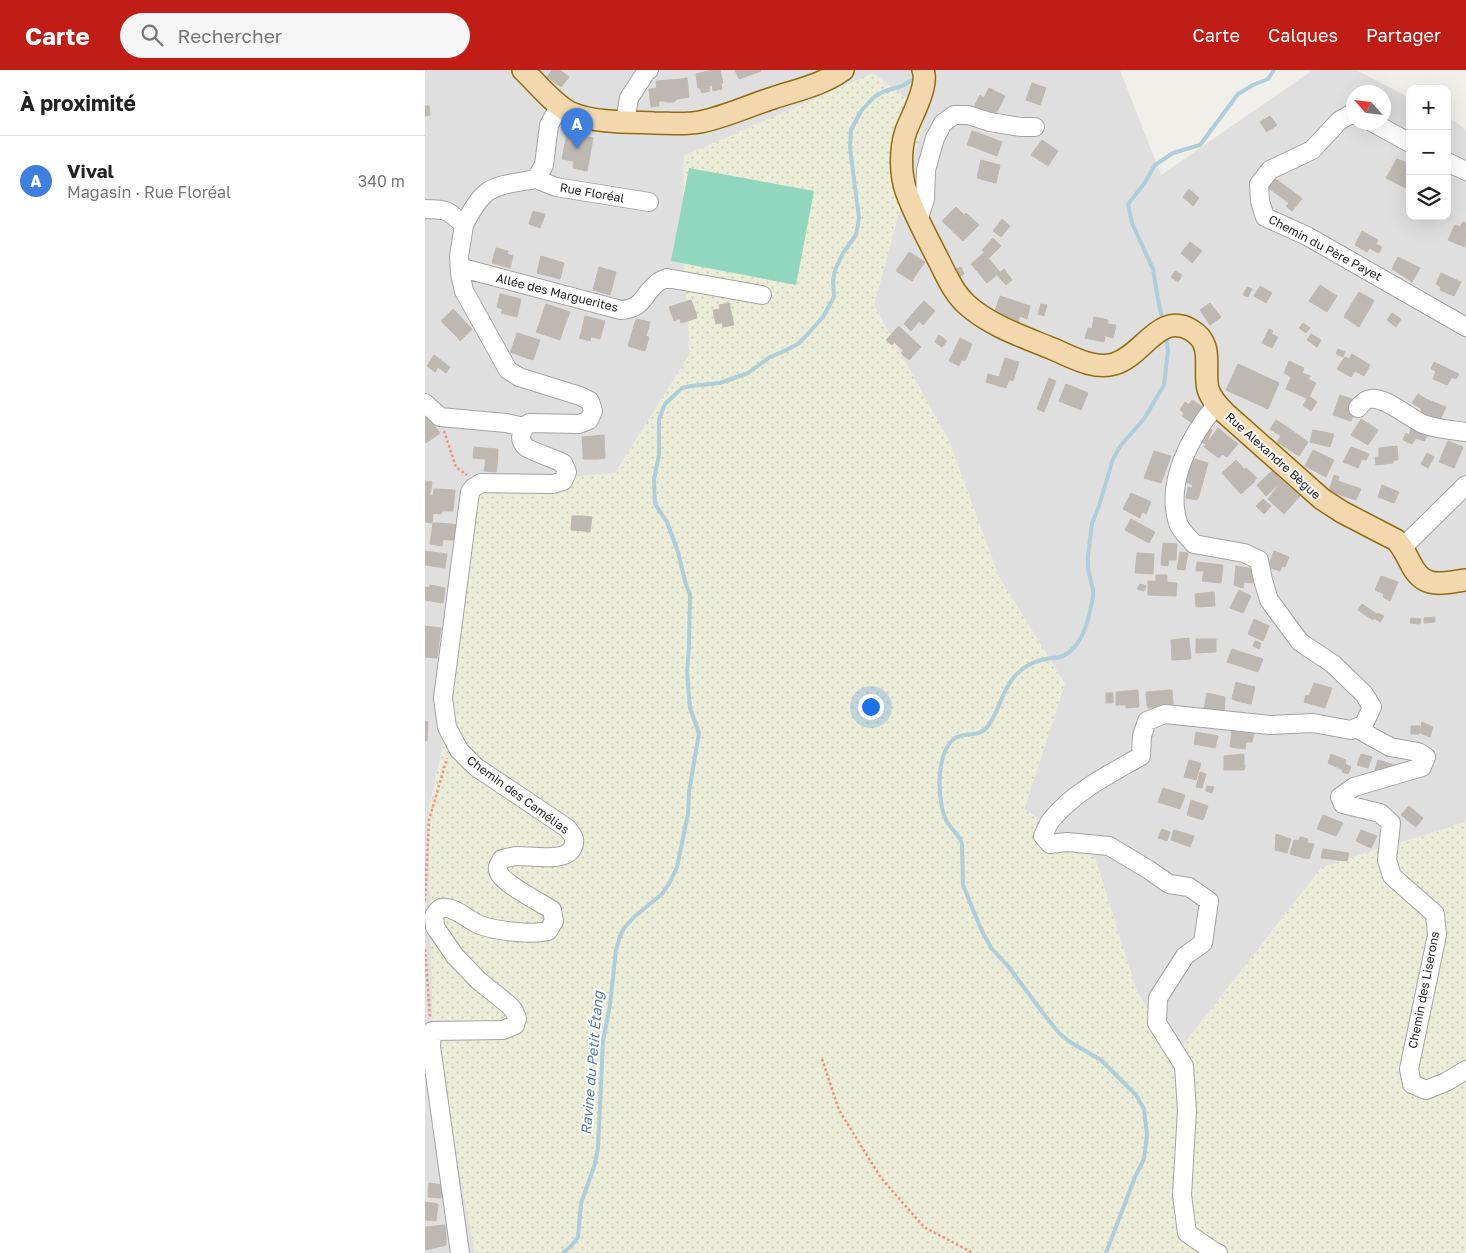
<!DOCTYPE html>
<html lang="fr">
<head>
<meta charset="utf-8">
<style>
  :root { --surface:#fff; --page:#f6f6f6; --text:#222; --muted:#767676; --line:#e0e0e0; --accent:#bf1d15 }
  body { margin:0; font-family:"Golos Text",sans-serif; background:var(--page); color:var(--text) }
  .controls { position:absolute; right:15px; top:15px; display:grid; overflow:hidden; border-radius:10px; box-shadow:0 5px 20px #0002 }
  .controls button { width:45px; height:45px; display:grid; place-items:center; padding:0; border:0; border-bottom:1px solid var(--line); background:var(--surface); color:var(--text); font:25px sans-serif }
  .compass { position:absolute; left:921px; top:15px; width:45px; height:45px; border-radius:50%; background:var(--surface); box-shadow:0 5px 20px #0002; rotate:297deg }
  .you { position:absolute; left:445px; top:636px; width:18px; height:18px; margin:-12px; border:4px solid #fff; border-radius:50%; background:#1a73e8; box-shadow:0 0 0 8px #1a73e833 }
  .badge { display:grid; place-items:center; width:32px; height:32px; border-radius:50%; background:var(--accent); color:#fff; font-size:16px; font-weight:700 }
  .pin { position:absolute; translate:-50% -41px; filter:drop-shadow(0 1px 2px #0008) }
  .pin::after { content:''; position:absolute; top:26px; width:18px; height:15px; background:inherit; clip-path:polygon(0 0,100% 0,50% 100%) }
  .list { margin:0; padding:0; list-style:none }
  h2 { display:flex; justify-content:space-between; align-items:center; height:65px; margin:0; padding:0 20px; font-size:21px }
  h2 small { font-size:16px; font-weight:400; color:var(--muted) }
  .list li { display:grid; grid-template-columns:32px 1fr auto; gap:15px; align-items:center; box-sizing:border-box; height:90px; padding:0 20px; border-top:1px solid var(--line) }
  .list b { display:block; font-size:19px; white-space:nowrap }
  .list p { margin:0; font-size:16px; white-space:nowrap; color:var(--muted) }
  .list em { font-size:16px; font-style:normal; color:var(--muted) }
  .icon { flex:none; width:28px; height:28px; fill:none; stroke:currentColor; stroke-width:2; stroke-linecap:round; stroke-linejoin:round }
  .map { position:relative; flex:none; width:1041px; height:1183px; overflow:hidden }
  header { display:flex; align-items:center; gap:30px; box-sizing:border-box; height:70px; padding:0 25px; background:var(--accent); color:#fff }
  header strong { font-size:24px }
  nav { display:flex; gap:28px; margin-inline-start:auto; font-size:18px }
  .search { width:350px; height:45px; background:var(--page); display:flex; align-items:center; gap:12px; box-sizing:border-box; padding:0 18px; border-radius:28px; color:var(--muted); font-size:19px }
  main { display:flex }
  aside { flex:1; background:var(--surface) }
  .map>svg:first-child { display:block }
  .residential { fill:#e0dfdf; fill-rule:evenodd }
  .farmland { fill:url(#farmland-dots) }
  .pitch { fill:#91d7bf }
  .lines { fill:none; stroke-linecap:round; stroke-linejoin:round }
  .stream { stroke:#afceda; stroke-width:4 }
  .building { fill:#beb8b3; stroke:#c1b7ad }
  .minor-casing { stroke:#a3a3a3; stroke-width:20 }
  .major-casing { stroke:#906b10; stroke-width:24 }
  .path { stroke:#ec9080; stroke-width:2.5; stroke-dasharray:2.5 2.5; stroke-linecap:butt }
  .minor { stroke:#fff; stroke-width:18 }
  .major { stroke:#f3d8ad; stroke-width:21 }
  .labels { text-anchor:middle; stroke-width:4; stroke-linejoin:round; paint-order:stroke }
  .street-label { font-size:12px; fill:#222; stroke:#fff }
  .water-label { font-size:14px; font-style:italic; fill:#5477a1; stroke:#fff }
</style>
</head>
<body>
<header>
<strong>Carte</strong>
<div class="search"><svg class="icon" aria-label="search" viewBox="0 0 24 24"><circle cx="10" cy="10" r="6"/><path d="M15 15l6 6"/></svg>Rechercher</div>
<nav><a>Carte</a><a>Calques</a><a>Partager</a></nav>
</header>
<main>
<aside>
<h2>À proximité<small></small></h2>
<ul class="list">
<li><span class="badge" style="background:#3f7fe0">A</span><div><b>Vival</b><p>Magasin · Rue Floréal</p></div><em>340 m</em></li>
</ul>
</aside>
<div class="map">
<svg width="1041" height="1183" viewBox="0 0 1041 1183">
  <defs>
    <pattern id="farmland-dots" width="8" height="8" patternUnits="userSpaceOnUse" patternTransform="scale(1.25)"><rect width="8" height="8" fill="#ebedd8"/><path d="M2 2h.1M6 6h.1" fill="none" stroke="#c9cbb9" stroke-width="1.8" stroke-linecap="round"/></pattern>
  </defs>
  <rect width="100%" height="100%" fill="#f1efea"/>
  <path class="residential" d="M0 0H695L736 105 888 0H931L985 28V146H1022V48L1031 52 1041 60V752L897 797 749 987 711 919 670 788 599 739 640 614 574 507 524 371 449 235 500 42 259 86 257 159 265 284 190 403 51 415 29 625 3 743 8 960 50 1183H0ZM928 22H958V52H928Z"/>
  <path class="farmland" d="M448 3 501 43 449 235 524 371 574 507 640 614 599 739 670 788 711 919 749 987 897 797 1041 752V1183H50L8 960 3 743 29 625 50 415 190 403 265 284 257 159 259 86Z"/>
  <path class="pitch" d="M264 98 389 121 371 215 246 191Z"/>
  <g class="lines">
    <path class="stream" d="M738 251 734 235 728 199 707 153 703 134 719 114 730 95 748 83 775 75 813 24 828 15 843 9 849 0
      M138 1183 147 1175 153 1167 156 1133 169 1097 173 1078 178 971 185 935 191 880 195 866 199 858 209 847 237 824 245 812 252 797 263 744 264 722 274 663 265 638 262 602 264 578 265 524 261 515 253 482 242 452 230 434 229 409 234 385V349L240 334 257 318 266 316 295 313 323 303 345 287 357 282 373 274 381 266 398 247 409 227 408 211 410 200 418 183 431 165 434 148 425 78 426 60 436 41 449 27 460 21 477 16 487 10
      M681 1183 710 1107 719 1089 722 1065 719 1039 711 1025 676 990 645 972 634 963 618 943 583 896 566 878 555 857 538 815 537 774C535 765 527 760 522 752 512 733 510 684 529 669 539 661 554 669 563 656 576 639 577 617 593 603 603 593 614 590 627 588 630 588 635 587 638 586 659 576 664 547 668 527V520L663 499V486L667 453 674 436 688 389 696 375 719 349 739 315 743 280 741 265"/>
  </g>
  <path class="building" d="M127 0H135L144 7 136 17 122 7Z
    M288 0H295L298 13 273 18 271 4Z
    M310 0H336V1L314 9Z
    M262 8 264 27 258 28 256 9Z
    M256 9 258 26H241V28H239V31H233L231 11Z
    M296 13 297 19 288 21 287 15Z
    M607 13 621 18 615 35 601 30Z
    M284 16 285 21 277 23 275 18Z
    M232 18 234 36 226 37 224 19Z
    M564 18 580 26 575 36 559 28Z
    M250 25V27L258 26V28L252 29 249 32H241L239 31V28H241V26Z
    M555 25 559 28 552 41 548 39Z
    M559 28 575 36 568 49 552 41Z
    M0 36H4L5 45 0 46Z
    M845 46 852 55 842 62 835 52Z
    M547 61 551 62 546 76 542 75Z
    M551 62 577 72 572 86 546 76Z
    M142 64 168 68 162 101 148 98 149 91 137 89Z
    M617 70 633 81 625 93 616 87 614 90 606 85Z
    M616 87 625 93 623 96 614 90Z
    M972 89 984 94 985 92V120L961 108Z
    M556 90 575 95 571 113 552 108Z
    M848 107 863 118 856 127 842 117Z
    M863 118 874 126 867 135 856 127Z
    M764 119 774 128 768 136 758 127Z
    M874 126 877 129 867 141 861 136 864 133 867 135Z
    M531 137 539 145 541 143 554 155 538 171 517 151Z
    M108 141 120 144 115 158 104 154Z
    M577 149 585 156 576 167 568 161Z
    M1038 152 1041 153 1040 177 1023 170 1030 155 1035 157Z
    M937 161 953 170 951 174 957 177 954 183 944 178 942 182 930 175Z
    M568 168 576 176 564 188 557 180Z
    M765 172 777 181 767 193 756 183Z
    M71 178 83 181 82 184 88 186 85 198 67 193Z
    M484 182 492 187 489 191 497 196 487 211 471 201Z
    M559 183 575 202 562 213 546 194Z
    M116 186 139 193 135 209 112 203Z
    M492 187 500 192 497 196 489 191Z
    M973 187 995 198 991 205 986 203 983 209 967 199Z
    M174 197 191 202 186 221 169 216Z
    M536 197 539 204 532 207 529 200Z
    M579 199 587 210 581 215 572 205Z
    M750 201 757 205 753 212 746 207Z
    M986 203 991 205 987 212 983 209Z
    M1016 203 1036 212 1029 226 1015 220 1016 217 1011 214Z
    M895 215 912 226 902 242 884 231Z
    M169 216 186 221 185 225 168 220Z
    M835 216 847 223 841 233 829 226Z
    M822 217 827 219 823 227 818 225Z
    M934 222 948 230 935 251 921 243Z
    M75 224 96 229 92 247 76 243 78 239 72 237Z
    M575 226 605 236 602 249 595 246 593 252 569 244Z
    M266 230 271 243 265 245 263 240 253 243 255 248 249 251 244 237Z
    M948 230 949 231 934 257 919 247 921 243 935 251Z
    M499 231 510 241 498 255 487 244Z
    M305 233V238L295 240 294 235Z
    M785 233 796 247 785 255 775 240Z
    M121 234 145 242 143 247 119 239Z
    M616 234 622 235 619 246 613 244Z
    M305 238 308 250 291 254 288 240Z
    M28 239 45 257 33 268 16 251Z
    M119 239 143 247 137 263 114 255Z
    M263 240 265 245 271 243 272 248 256 253 253 243Z
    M967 243 976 249 971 257 962 250Z
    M487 244 494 251 486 261 479 254Z
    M160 246 180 251 175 269 156 264Z
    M669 247 683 250 679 272 660 268 663 258 667 259Z
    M211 249 225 252 221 266 224 267 220 281 203 276Z
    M308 250 309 255 298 257 297 252Z
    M878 253 885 258 881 263 874 258Z
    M683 254 691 255 688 268 681 266Z
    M114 255 137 263 135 270 111 262Z
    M474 256 479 261 467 275 461 270Z
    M45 257 47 259 35 271 33 268Z
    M844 259 848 261 846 264 853 267 847 278 837 273Z
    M479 261 496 277 484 290 476 283 479 281 469 272Z
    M92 263 115 270 108 290 102 288 104 284 87 278Z
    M156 264 166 266 165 271 154 268Z
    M886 264 896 270 892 277 882 270Z
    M514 265 522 271 517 277 510 272Z
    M535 268 547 274 540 291 527 285Z
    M87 278 104 284 102 288 85 282Z
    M913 279 920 282 918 287 911 284Z
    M927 284 945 295 939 306 930 301 926 307 912 299 920 287 924 289Z
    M9 285 17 291 10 302 2 296Z
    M527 285 537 289 534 296 524 291Z
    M580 288 594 292 588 311 574 307Z
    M17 291 25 297 21 303 13 297Z
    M864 291 879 298 877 303 885 306 883 309 891 313 883 329 861 319 866 307 859 303Z
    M1009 292 1034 304 1031 309 1027 307 1022 315 1008 309 1011 301 1006 299Z
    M813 294 822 298 810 324 801 320Z
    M822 298 854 313 843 339 810 324Z
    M563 304 574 307 571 315 561 312Z
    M574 307 584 310 581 318 571 315Z
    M624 308 631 311 619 342 612 339Z
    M641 314 663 323 656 340 634 331Z
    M993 324 1001 329 997 339 987 333Z
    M915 325 933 331 926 351 908 345Z
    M884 326 892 332 886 341 878 335Z
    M1001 329 1021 337 1015 350 1010 348 1006 355 993 348Z
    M767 330 780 338 770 355 757 346 759 343 755 340 760 332 764 335Z
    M0 343 11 358 0 366Z
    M936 349 953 360 943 375 926 365Z
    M851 350 862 357 856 366 845 359Z
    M781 357 787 360 781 374 775 372Z
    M862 357 883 372 874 386 852 372Z
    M11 358 15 363 1 373 0 366Z
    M793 358 813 374 802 387 797 384 794 388 779 377Z
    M986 359 1003 365 999 371 991 368 987 374 978 370 981 363 984 365Z
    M888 360 909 364 905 377 885 372Z
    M179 365 180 388 173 389V381L158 382 157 367Z
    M1023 371 1038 377 1029 398 1014 392Z
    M972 376 973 390H968V393L951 395 950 387H954V378Z
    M49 377 60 378 59 389 48 388Z
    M926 377 944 384 941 390 937 389 933 398 918 392Z
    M60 378 73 379 72 397 60 396 61 389H59Z
    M888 380 909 390 901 407 880 396Z
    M173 381V389H158V382Z
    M729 381 746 386 736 413 719 408Z
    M1002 383 1009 387 1003 398 996 394Z
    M766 388 783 393 774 426 772 430 761 428 763 417 767 418 768 415 758 411Z
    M811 390 830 411 816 424 797 403Z
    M60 396 72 397 71 402 59 401Z
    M821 398 832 408 829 410 820 399Z
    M847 401 857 411 841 426 832 415Z
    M909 405 914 407 913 411 936 419 931 430 904 421Z
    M0 411 7 412 5 425 0 424Z
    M857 411 875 426 859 444 843 429Z
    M957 415 974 422 969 433 953 427Z
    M9 419 30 420 28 441H17L16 444 0 442V424L8 426Z
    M706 423 726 432 721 444 717 442 715 448 698 439Z
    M838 429 846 436 839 444 831 436Z
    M0 442 8 443 7 453 0 452Z
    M147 446H158V461L146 460Z
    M158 446 167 447 165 462 158 461Z
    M706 449 730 462 724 473 700 460Z
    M8 453H13L11 468 18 469 17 476 5 474Z
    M13 453 25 454 24 470 11 468Z
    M25 454 33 455 30 470H24Z
    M738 473 752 474 751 490H744L743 496 736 495Z
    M0 481 22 484 20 498 0 495Z
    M849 481 864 487 860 497 857 496 855 501 843 497Z
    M755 482 763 483 760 500 752 499Z
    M712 483 729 484 728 504 710 503Z
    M772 492 798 495 796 513 777 511 779 501H771Z
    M811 496 830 499 828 513 819 512 818 518 809 515Z
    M731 505H742V512L731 511Z
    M956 506 973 512 965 531 958 527 959 524 950 520Z
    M723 511 752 513 751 526 723 525Z
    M715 514 721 516 719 521 712 519Z
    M5 515 20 518 18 533 0 530V517L4 518Z
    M814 520 826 526 818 543 805 538Z
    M789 522 790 536 771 537 770 524Z
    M937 534 952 544 948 550 933 540Z
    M953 543 959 546 955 552 949 548Z
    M1010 547V552L999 553V548Z
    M986 548 996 549 995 554 985 553Z
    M829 549 844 556 838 571 823 564Z
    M0 556 16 558 14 572 0 571Z
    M764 568 766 589 747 590 746 570Z
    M771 569H791V582L771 583Z
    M0 571 14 572 12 588 0 587Z
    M830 571 836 573 834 579 828 576Z
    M807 579 838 589 833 602 802 592Z
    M811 612 817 614 812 631 807 629Z
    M889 613 907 618 900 638 879 632 881 625 884 626Z
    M817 614 830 617 826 634 812 631Z
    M713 620 714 637 701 638V635H691V622Z
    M747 620 748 633 722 635 721 622Z
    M681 623H688V633H681Z
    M782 623 800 627 799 643 779 639Z
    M748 633V635L723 638 722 635Z
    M0 651 3 652 2 671H0Z
    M997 652 1008 657 1005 667 995 663Z
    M986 656H995L994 664H986Z
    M807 660 829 663 827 672H821L820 679 805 677Z
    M771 662 793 666 790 678 769 674Z
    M819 684V696L820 695 819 700H799V686Z
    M906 684 921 690 918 700 903 693Z
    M936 684 947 687 943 698 932 695Z
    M764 690 776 693 771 710 759 707Z
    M953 690 970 695 968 701 949 703Z
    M920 694 926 697 923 704 917 702Z
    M775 702 781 704 777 718 771 717Z
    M782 716 789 717 787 723 781 721Z
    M738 718 760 725 755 739 733 732Z
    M766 730 783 736 778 750 762 745Z
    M984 736 998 748 991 757 976 745Z
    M898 745 918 753 911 766 892 759Z
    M737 759 745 762 742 771 733 768Z
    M749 760 769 766 765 777 746 770Z
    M936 760 952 766 946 778 931 771Z
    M851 764 866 769 862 783 850 780Z
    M875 767 883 769 882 773 889 774 884 789 865 784 869 770 874 771Z
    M898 779 924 783 922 791 896 788Z
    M4 1113 18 1115 16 1128 3 1127Z
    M0 1132 13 1134 11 1151 0 1150Z
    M20 1155 21 1165 3 1166 2 1157Z
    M0 1157H2L5 1179 0 1180Z
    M21 1165V1175L5 1179 3 1166Z"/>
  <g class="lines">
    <g class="minor-casing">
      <path id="minor" d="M928 45 926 44 914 51 887 80 845 100 834 114 835 131 840 147 882 166 1041 257
        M200 52 204 28 221 2 224 0
        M947 52 985 73
        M1022 92 1041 101
        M111 109 131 117 224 132
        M0 139C22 139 23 140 39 155L34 186 35 203 39 221 83 300 94 307 155 326 165 331 168 341 164 350 154 354 104 353C97 359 92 369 101 377 106 381 130 389 138 393L142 402 138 411 128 414 56 413 48 418 45 422 18 628 22 657 34 680 51 697 142 758C148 765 152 770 147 779 139 792 107 786 93 786 88 786 82 788 77 789 74 794 71 798 74 803 79 814 116 833 127 840L129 851 123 861C107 865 71 861 55 855 44 851 29 835 16 838 13 839 11 843 9 846L10 857 30 886 53 910 84 935 89 941 92 948 90 955 78 960 7 961 6 976 35 1183
        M493 151 500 129 501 100 510 68 518 53 529 45H543L565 52 596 57H610
        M39 155C60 113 68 117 111 109L119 95 124 55 135 35
        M35 199H41L196 240C219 238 217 226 231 214 234 211 239 209 242 208L337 225
        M0 333 15 347 81 353 99 357
        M792 334C766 365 740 411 753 453 755 460 764 468 769 474L819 483 834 490 838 510 844 530 875 572 908 594 939 624 947 637 939 654 926 660 888 653 845 655 740 644 722 651 717 666 716 686C685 704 650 721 627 749 623 753 621 760 618 766L625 774 642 772 684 776 724 800 744 814 764 817 784 831 778 873 760 886 733 928 732 953 759 996 762 1040 757 1125 762 1163 788 1181 793 1183
        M933 338C936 334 940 330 945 329 960 326 984 348 998 354 1012 359 1027 360 1041 362
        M978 477 1041 415
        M931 658 965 677 993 682 1001 687 997 697 929 717 915 727 918 734 955 743 966 753 962 790 967 806 1010 844 1012 865 984 999 987 1014 1001 1020 1021 1012 1041 1000"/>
    </g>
    <g class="major-casing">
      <path id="major" d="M98 0C112 13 129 35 146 43 170 53 204 52 229 53 244 53 260 55 275 52 300 47 323 36 348 28 372 20 397 15 418 0
        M498 0C504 16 487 45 481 61 475 79 475 103 481 121 490 146 503 169 515 193 522 207 529 223 541 234 565 256 599 267 628 279 647 287 669 300 689 294 718 286 734 241 766 260 790 274 778 297 783 319 786 329 793 336 800 343L897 429 917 442 971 470C978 477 981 485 986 494 999 520 1016 513 1041 510"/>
    </g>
    <path class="path" d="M19 361 31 397 42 405
      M0 831 4 750 22 688
      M0 879 5 947
      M397 989 414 1040 456 1108 499 1157 548 1183"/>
    <use href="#minor" class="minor"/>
    <use href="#major" class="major"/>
  </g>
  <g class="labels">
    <g class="street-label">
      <text transform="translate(167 123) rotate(10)" y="4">Rue Floréal</text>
      <text transform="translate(900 178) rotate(28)" y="4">Chemin du Père Payet</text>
      <text transform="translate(132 223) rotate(14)" y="4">Allée des Marguerites</text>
      <text transform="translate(848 386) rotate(42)" y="4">Rue Alexandre Bègue</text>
      <text transform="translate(93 725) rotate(36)" y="4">Chemin des Camélias</text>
      <text transform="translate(999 920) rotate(-79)" y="4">Chemin des Liserons</text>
    </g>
    <g class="water-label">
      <text transform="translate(167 993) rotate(-85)" y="5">Ravine du Petit Étang</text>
    </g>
  </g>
</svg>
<div class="controls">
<button>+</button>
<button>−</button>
<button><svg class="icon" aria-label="layers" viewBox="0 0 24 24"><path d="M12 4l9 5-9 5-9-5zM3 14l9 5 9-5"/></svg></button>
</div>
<svg class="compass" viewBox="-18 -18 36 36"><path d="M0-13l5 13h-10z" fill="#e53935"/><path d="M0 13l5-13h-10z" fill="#767676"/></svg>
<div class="you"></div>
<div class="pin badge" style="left:152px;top:79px;background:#3f7fe0">A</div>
</div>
</main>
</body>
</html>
